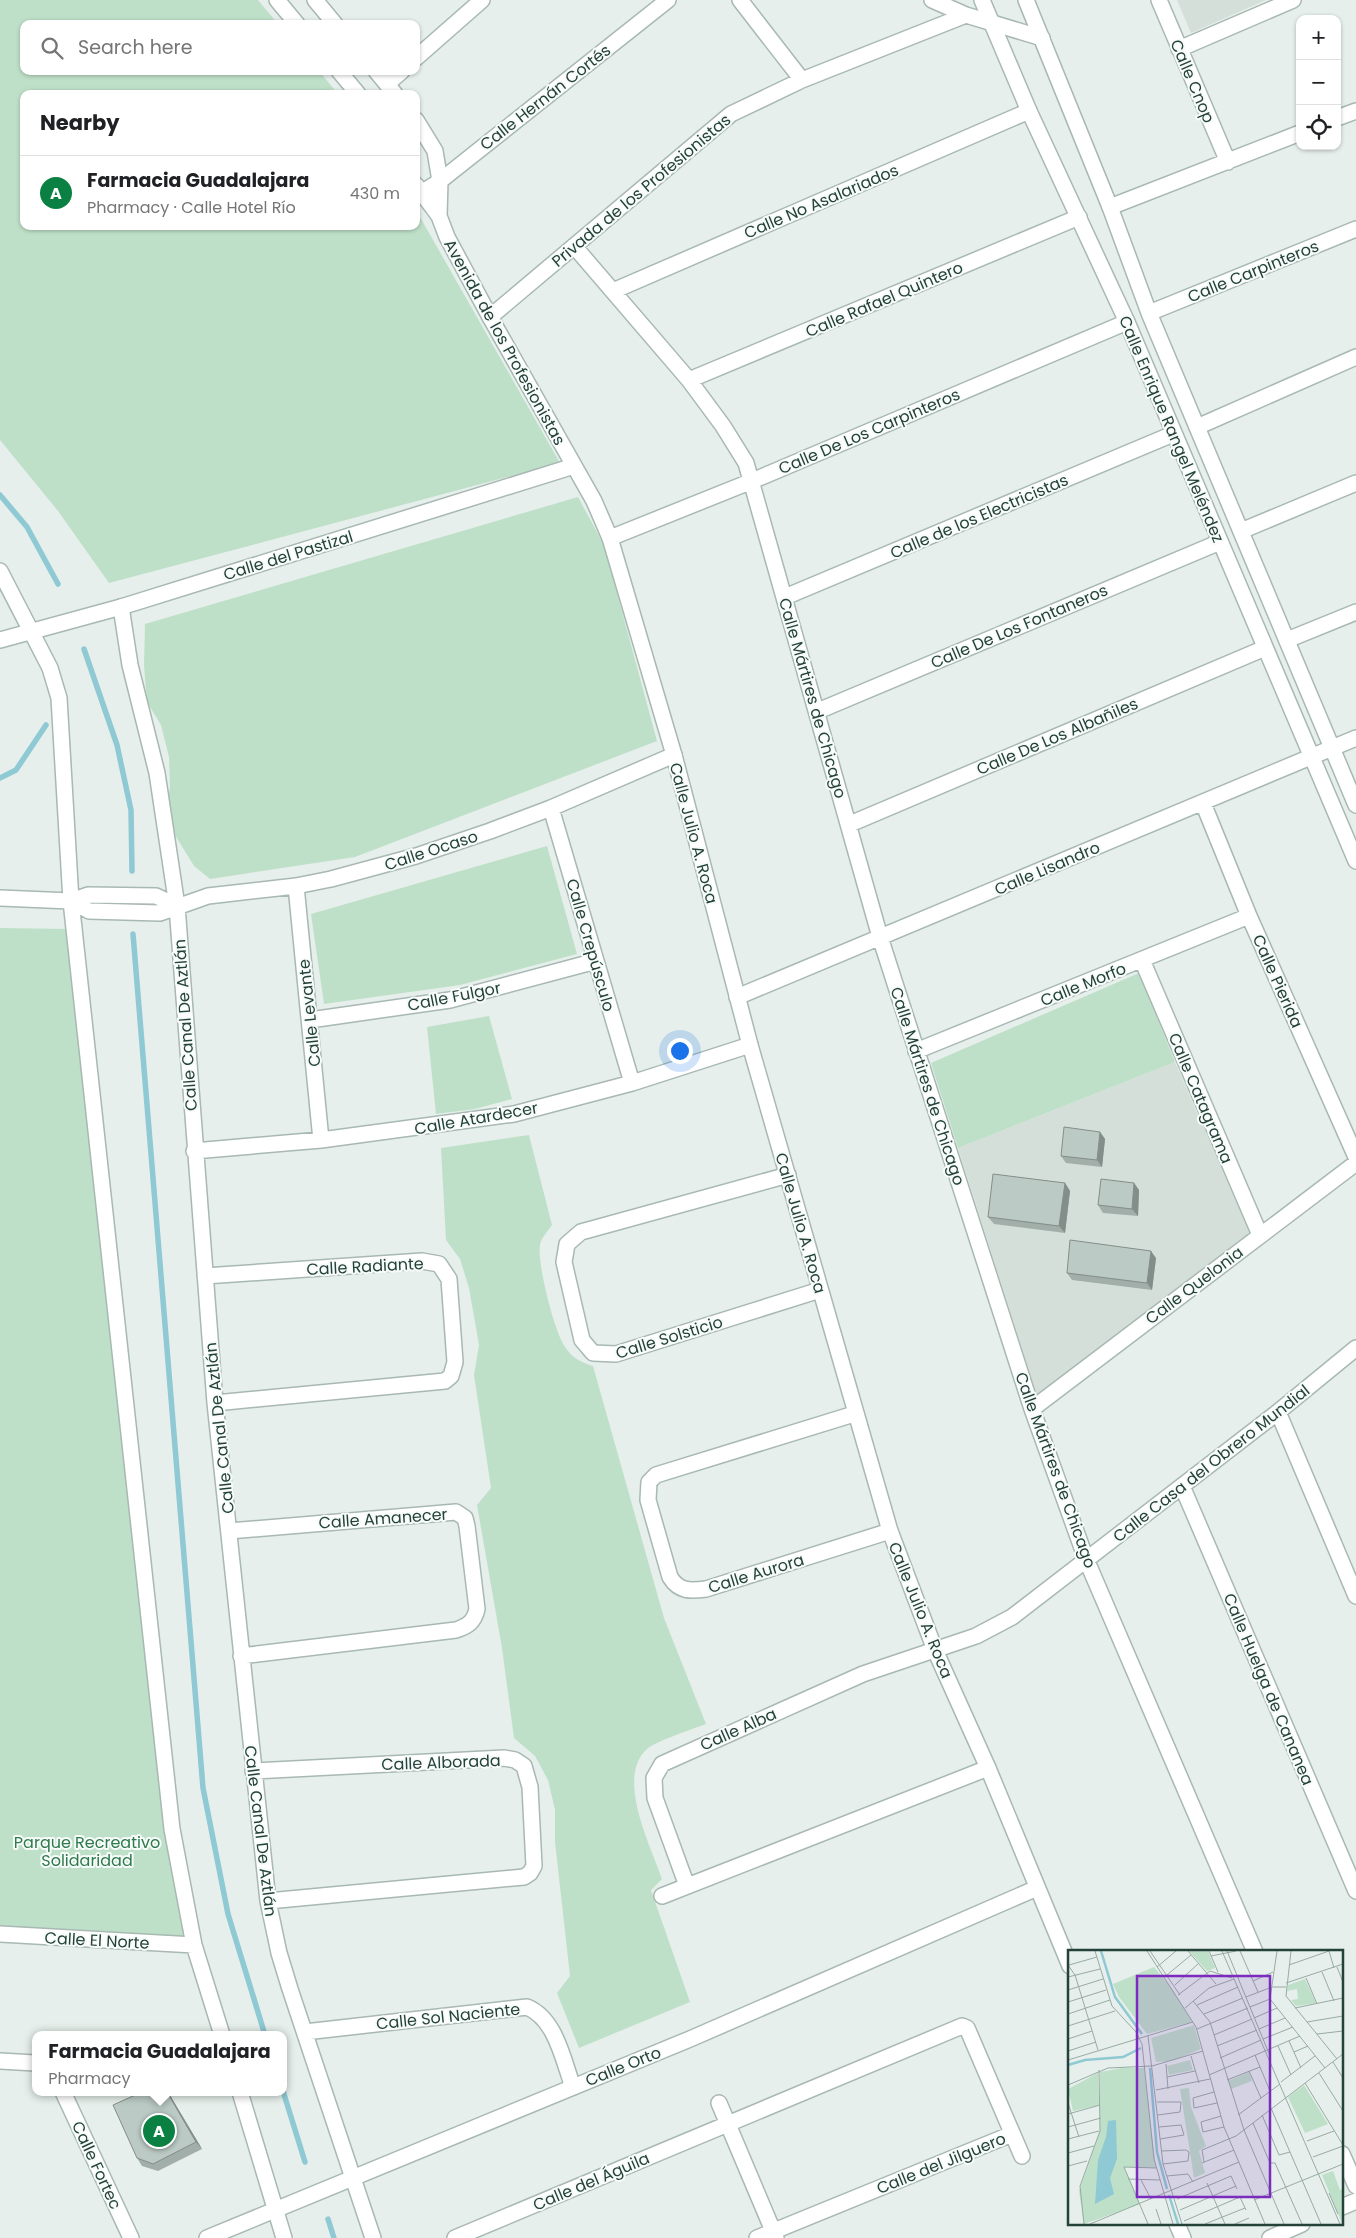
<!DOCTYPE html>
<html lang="en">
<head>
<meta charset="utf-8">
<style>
  :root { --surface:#fff; --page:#f6f6f6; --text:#202124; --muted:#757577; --line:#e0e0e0; --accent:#0b8043 }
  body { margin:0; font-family:Poppins,sans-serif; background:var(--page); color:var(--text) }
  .controls { position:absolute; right:15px; top:15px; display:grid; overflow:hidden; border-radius:10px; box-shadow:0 1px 4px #0004 }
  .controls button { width:45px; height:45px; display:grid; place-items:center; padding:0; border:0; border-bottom:1px solid var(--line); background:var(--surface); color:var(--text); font:25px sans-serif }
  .you { position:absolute; left:679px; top:1050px; width:18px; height:18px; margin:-12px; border:4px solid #fff; border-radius:50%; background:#1a73e8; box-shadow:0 0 0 8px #1a73e833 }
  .badge { display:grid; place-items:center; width:32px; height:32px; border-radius:50%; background:var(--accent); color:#fff; font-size:16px; font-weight:700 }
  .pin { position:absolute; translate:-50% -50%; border:2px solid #fff; box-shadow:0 1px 5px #0006 }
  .popup { position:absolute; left:32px; top:2031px; width:255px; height:65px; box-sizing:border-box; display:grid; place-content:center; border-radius:10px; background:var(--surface); filter:drop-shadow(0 1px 4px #0005); font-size:16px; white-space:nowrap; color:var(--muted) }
  .popup b { font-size:19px; color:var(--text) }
  .popup::after { content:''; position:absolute; left:50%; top:100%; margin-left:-10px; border:10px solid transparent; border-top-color:var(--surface) }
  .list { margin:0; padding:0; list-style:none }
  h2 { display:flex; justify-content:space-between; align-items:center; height:65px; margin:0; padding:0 20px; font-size:21px }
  h2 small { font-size:16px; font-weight:400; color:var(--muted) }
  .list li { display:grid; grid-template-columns:32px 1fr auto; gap:15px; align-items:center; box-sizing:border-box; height:75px; padding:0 20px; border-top:1px solid var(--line) }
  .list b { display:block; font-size:19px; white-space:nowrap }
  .list p { margin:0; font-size:16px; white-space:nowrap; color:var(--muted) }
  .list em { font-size:16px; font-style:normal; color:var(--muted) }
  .icon { flex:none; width:28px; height:28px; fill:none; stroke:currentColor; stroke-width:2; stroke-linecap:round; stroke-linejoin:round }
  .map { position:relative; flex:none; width:1356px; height:2238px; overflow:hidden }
  .search { position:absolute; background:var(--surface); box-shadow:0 1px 4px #0004; left:20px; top:20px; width:400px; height:55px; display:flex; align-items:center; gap:12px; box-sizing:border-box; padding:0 18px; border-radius:10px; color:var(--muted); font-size:19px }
  .panel { position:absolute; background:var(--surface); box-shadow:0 1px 4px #0004; left:20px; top:90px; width:400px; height:140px; border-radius:10px }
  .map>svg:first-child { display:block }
  .built { fill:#d4dfda }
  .green { fill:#bfe0c8 }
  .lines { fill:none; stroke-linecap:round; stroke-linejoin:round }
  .stream { stroke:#8ec9d4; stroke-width:5.5 }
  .minor-casing { stroke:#a8b8b2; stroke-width:18 }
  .tertiary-casing { stroke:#a8b8b2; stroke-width:18 }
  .minor { stroke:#fff; stroke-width:15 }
  .tertiary { stroke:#fff; stroke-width:15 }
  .wall { fill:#a1aea9 }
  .shaded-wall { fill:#838d89 }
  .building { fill:#bbcac4; stroke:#838d89 }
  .labels { text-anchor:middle; stroke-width:4; stroke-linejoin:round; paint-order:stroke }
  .street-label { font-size:16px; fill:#24423a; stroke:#f7fbf9 }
  .park-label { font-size:16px; fill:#2d7a4b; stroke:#f7fbf9 }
  .inset-river { fill:none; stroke:#8ec9d4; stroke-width:2.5 }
  .inset-road { fill:none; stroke:#98aaa4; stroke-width:1 }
  .view { fill:#7b2cbf; fill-opacity:0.15; stroke:#7b2cbf; stroke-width:2.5 }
  .inset-edge { fill:none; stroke:#24423a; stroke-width:2.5 }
</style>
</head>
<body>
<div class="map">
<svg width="1356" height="2238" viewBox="0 0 1356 2238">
  <rect width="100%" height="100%" fill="#e6efeb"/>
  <path class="built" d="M1177 0H1266L1191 33Z
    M1175 1062 1251 1236 1038 1399 958 1148Z"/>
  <path class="green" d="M0 0H258L278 24H24V71H319L338 94H24V226H416V210L560 463 109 583 58 511 0 440Z
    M578 497 604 545 657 741 355 857 210 879 194 866 175 835 165 806 170 788 169 757 161 725 147 702 144 666 145 624Z
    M547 846 577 954 460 985 324 1004 311 914Z
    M0 928 72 929 168 1795 194 1945 0 1934Z
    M1139 973 1175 1062 958 1148 931 1063Z
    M489 1016 512 1099 475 1109 436 1114 427 1027Z
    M529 1135 552 1225C548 1231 541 1238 540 1245 537 1263 554 1331 565 1347 572 1358 581 1362 593 1366L664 1618 706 1724C693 1729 653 1742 646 1750 616 1779 651 1846 662 1879L651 1890 690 2002 579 2048 557 1993 570 1976 555 1842V1810L548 1780 535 1756 514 1738 502 1648 477 1505 491 1488 474 1375 479 1345 469 1288 460 1259 446 1240 441 1148Z"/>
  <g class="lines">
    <path class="stream" d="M0 495 27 527 58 584
      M84 649 117 745 131 810 132 871
      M0 778 16 770 46 725
      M133 934 203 1788 228 1914 265 2035
      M283 2091 305 2162
      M328 2219 334 2238"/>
    <g class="minor-casing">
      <path id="minor" d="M740 0 802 80
        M932 0 966 15
        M1159 0 1228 162
        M1179 49 1293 0
        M416 58 482 0
        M387 84 402 71
        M1337 118 1356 111
        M421 193 440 181 668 0
        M1110 207 1300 133
        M574 246 689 380 723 426 746 463 880 937 1032 1409 1086 1559 1255 1952
        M613 291 1029 111
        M490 317 731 114 802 80 966 15 1042 38
        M689 380 1079 217
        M1197 427 1356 357
        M1241 531 1356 483
        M610 538 752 481 1127 322
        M0 571 50 668 59 698 71 901 172 1829 194 1945 222 2035
        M785 597 1173 434
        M121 607 130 665 157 773 177 906 215 1403 268 1901 279 1953 290 1989 373 2238
        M1287 640 1356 612
        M818 711 1220 542
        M1203 803 1249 916 1356 1157
        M551 808 632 1083
        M850 824 1265 648
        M296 886 321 1140
        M0 898 71 901 88 895 156 896 177 906
        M71 901 89 911 160 913 208 896 296 886 331 879 416 856 490 831 551 808 674 755
        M1142 960 1260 1235
        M737 997 1356 738
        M310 1020 450 1000 596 961
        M916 1051 1249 916
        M194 1151 321 1140 514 1114 632 1083 750 1045
        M788 1175 581 1232 567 1244 564 1262 582 1340 593 1353 616 1354 820 1290
        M205 1276 422 1261 439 1264 449 1279 455 1362 451 1376 445 1381 215 1403
        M1032 1409 1356 1163
        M1278 1412 1356 1596
        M854 1414 656 1475 649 1482 648 1500 670 1577C679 1592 691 1591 706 1589L890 1531
        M1182 1486 1356 1891
        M229 1531 456 1512 465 1518 467 1526 477 1609C474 1622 468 1626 456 1630L241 1656
        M253 1771 504 1758 515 1760 524 1766 530 1787 534 1866 530 1873 524 1877 268 1901
        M687 1886 655 1798 654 1778 662 1764 863 1674 976 1636 1012 1617 1278 1412 1356 1348
        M662 1896 988 1768
        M0 1934 194 1945
        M305 2032 527 2007C556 2019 563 2060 573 2087
        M0 2061 35 2063
        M63 2092 131 2238
        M240 2092 284 2238
        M719 2103 776 2238
        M1342 2154 1356 2186
        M1342 2207 1356 2201
        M455 2238 962 2026 967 2028 1022 2156
        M757 2238 1012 2134
        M1270 2238 1302 2224"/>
    </g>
    <g class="tertiary-casing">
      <path id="tertiary" d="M277 0 297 24
        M315 0 335 24
        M982 0 1029 111 1127 322 1356 861
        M1026 0 1110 207 1149 313 1356 805
        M339 71 358 94
        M376 71 395 94
        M416 120 435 151 440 181 439 216 447 237 490 317 594 501 610 538 674 755 750 1045 890 1531 935 1650 988 1768 1070 1966
        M416 185 439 216
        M1149 313 1356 229
        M0 640 121 607 574 466
        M1177 2224 1183 2238
        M207 2238 690 2039 1037 1888"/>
    </g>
    <use href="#minor" class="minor"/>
    <use href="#tertiary" class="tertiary"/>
  </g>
  <path class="wall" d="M1100 1132 1105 1139 1102 1167 1066 1163 1061 1156Z
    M1065 1183 1070 1191 1065 1233 994 1224 988 1217Z
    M1134 1183 1139 1190 1138 1216 1103 1213 1098 1205Z
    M1156 1258 1152 1290 1072 1280 1067 1273Z
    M142 2092H168L202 2149 158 2171 142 2166 137 2158Z"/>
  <path class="shaded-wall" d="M1100 1132 1105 1139 1102 1167 1097 1160Z
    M1065 1183 1070 1191 1065 1233 1059 1226Z
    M1134 1183 1139 1190 1138 1216 1132 1209Z
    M1151 1251 1156 1258 1152 1290 1147 1283Z
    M167 2092H168L202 2149 196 2142Z"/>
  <path class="building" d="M1064 1127 1100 1132 1097 1160 1061 1156Z
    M993 1174 1065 1183 1059 1226 988 1217Z
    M1101 1179 1134 1183 1132 1209 1098 1205Z
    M1070 1240 1151 1251 1147 1283 1067 1273Z
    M142 2092H167L196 2142 153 2164 137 2158 113 2105Z"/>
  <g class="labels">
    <g class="street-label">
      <text transform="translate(1193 81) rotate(67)" y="6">Calle Cnop</text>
      <text transform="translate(545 97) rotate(-38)" y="6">Calle Hernán Cortés</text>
      <text transform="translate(641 190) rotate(-40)" y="6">Privada de los Profesionistas</text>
      <text transform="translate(821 201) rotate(-23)" y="6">Calle No Asalariados</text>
      <text transform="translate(1253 271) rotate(-22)" y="6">Calle Carpinteros</text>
      <text transform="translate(884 299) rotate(-23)" y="6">Calle Rafael Quintero</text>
      <text transform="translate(505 342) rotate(61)" y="6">Avenida de los Profesionistas</text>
      <text transform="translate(1172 429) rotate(67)" y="6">Calle Enrique Rangel Meléndez</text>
      <text transform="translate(869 431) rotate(-23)" y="6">Calle De Los Carpinteros</text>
      <text transform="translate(979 516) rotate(-23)" y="6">Calle de los Electricistas</text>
      <text transform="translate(288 555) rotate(-17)" y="6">Calle del Pastizal</text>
      <text transform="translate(1019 626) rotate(-23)" y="6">Calle De Los Fontaneros</text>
      <text transform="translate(813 698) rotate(74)" y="6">Calle Mártires de Chicago</text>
      <text transform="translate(1057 736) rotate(-23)" y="6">Calle De Los Albañiles</text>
      <text transform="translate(694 833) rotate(75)" y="6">Calle Julio A. Roca</text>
      <text transform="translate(431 850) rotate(-18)" y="6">Calle Ocaso</text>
      <text transform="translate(1047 868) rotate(-23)" y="6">Calle Lisandro</text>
      <text transform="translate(591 945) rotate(74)" y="6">Calle Crepúsculo</text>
      <text transform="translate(1278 981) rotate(66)" y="6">Calle Pierida</text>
      <text transform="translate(1083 984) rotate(-22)" y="6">Calle Morfo</text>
      <text transform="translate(454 996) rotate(-11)" y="6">Calle Fulgor</text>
      <text transform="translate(309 1013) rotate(-96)" y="6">Calle Levante</text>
      <text transform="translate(185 1025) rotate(-94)" y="6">Calle Canal De Aztlán</text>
      <text transform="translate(928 1086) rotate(72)" y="6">Calle Mártires de Chicago</text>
      <text transform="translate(1201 1098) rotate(67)" y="6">Calle Catagrama</text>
      <text transform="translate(476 1118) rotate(-10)" y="6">Calle Atardecer</text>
      <text transform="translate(801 1223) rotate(74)" y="6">Calle Julio A. Roca</text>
      <text transform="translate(365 1266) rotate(-3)" y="6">Calle Radiante</text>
      <text transform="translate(1194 1285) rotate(-37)" y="6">Calle Quelonia</text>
      <text transform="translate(669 1337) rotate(-17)" y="6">Calle Solsticio</text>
      <text transform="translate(219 1428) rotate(-96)" y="6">Calle Canal De Aztlán</text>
      <text transform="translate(1211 1463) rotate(-38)" y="6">Calle Casa del Obrero Mundial</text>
      <text transform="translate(1056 1470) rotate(70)" y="6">Calle Mártires de Chicago</text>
      <text transform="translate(383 1518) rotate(-4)" y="6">Calle Amanecer</text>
      <text transform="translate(756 1573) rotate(-17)" y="6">Calle Aurora</text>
      <text transform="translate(921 1610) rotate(68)" y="6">Calle Julio A. Roca</text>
      <text transform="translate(1269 1689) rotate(67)" y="6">Calle Huelga de Cananea</text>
      <text transform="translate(738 1729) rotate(-24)" y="6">Calle Alba</text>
      <text transform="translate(441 1762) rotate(-2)" y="6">Calle Alborada</text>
      <text transform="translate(261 1831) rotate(83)" y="6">Calle Canal De Aztlán</text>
      <text transform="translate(97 1940) rotate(3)" y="6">Calle El Norte</text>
      <text transform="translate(448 2016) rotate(-6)" y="6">Calle Sol Naciente</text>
      <text transform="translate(623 2066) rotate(-22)" y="6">Calle Orto</text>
      <text transform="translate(941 2163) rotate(-22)" y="6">Calle del Jilguero</text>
      <text transform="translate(97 2165) rotate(65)" y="6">Calle Fortec</text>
      <text transform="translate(591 2181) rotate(-23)" y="6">Calle del Águila</text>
    </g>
    <g class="park-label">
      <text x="87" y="1848">Parque Recreativo<tspan x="87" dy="18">Solidaridad</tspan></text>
    </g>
  </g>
  <g transform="translate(1068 1950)">
    <rect width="275" height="275" fill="#e6efeb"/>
    <path d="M121 1H140L147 18 139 21ZM86 17 105 40 124 72 79 84 51 47 45 34ZM237 29 248 53 228 56 223 50 230 49 229 39 219 41 220 35ZM126 75 133 99 104 111 88 112 83 88ZM122 110 125 120 101 125 99 116ZM54 118H76L88 218 56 217 72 254 16 274 11 241 32 181V122ZM181 122 184 131 163 139 160 131ZM30 123 31 155 5 161 0 139ZM236 135 260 174 237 183 220 147ZM121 138 123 157 138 196 131 201 137 223 126 228 112 139ZM265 221 272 240 275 239 274 273 254 225Z" fill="#bfe0c8"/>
    <path d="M48 170 49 209 42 228 46 244 27 254 30 210 38 187 40 171Z" fill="#8ec9d4"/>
    <path class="inset-river" d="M33 1 47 47 74 84M0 115 17 110 55 107 73 98M82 118 89 202 99 239M101 245 110 274"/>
    <path class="inset-road" d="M27 1 44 56 68 82 74 94 86 209 105 274M79 1 128 77 156 177 197 274M82 1 112 45M120 1 148 34M141 1 150 22M154 1 272 274M159 1 202 106M172 1 190 42M209 1 202 49 257 118M223 1 218 46 269 109M261 1 266 18M143 6 168 1M0 15 7 25 30 100M1 15 29 7M221 15 261 1M89 17 108 1M269 17 275 32M254 22 266 51M99 25 123 5M0 27 32 19M238 28 249 54M185 31 205 22M218 33 275 14M107 35 131 13M0 40 35 29M110 45 142 21 164 28M178 47 204 37H218M125 51 142 72 176 180 216 274M0 52 38 40M129 55 170 37M182 57 202 49M117 58 141 38 166 29M227 58 275 48M0 64 42 50M136 64 175 48M186 68 209 58M239 72 275 66M0 76 47 61M129 79 180 58M191 79 217 68M249 84 275 81M146 85 184 69M80 86 95 214 114 274M0 89 24 81M195 89 225 77M221 91 233 118M149 96 189 80M210 96 223 125M0 101 28 92M226 102 240 96M187 105 202 141M123 106 131 133M152 108 193 90M0 110 125 72M265 112 275 128M98 114 100 139M181 121 193 148M251 123 275 161M141 125 232 86M99 127 127 121M159 130 192 117M213 132 247 106M237 133 275 195M0 135 40 118 84 116 135 101M88 140 142 129M146 142 125 148 126 158 149 153M89 152H113L112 162 90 165M0 153 11 187M203 158 253 274M0 164 32 155M170 165 212 134M194 165 211 205 222 202M153 166 133 172 135 182 156 177M185 173 202 213H207L234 274M0 177 33 168M91 177 113 175 116 185 92 189M0 189 31 181M239 191 266 181M93 201 118 200 121 202 120 211 95 214M0 203 26 196M245 207 275 196M136 212 134 200 168 186 275 104M134 213 166 200M0 216 19 211M99 226 120 224 125 232M60 229 92 230M73 230 83 249M139 233 157 274M261 243 270 264M109 249 163 226 169 239M186 250 275 214M88 259 93 274M112 260 168 236M116 271 172 247 178 260M16 274 12 236 32 181 31 120M22 274 171 212M80 274 56 217 88 218M137 274 177 258M167 274 181 268"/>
    <path class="view" d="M69 26H202V247H69Z"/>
    <rect width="275" height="275" class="inset-edge"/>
  </g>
</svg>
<div class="controls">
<button>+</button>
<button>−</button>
<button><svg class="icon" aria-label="locate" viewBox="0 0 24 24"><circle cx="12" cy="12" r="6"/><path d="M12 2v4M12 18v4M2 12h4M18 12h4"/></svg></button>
</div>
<div class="you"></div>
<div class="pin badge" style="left:159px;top:2131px">A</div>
<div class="popup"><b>Farmacia Guadalajara</b>Pharmacy</div>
<div class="search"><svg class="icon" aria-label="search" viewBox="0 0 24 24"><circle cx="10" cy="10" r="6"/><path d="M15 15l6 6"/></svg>Search here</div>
<section class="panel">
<h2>Nearby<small></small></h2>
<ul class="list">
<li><span class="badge">A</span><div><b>Farmacia Guadalajara</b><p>Pharmacy · Calle Hotel Río</p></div><em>430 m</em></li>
</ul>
</section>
</div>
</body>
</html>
